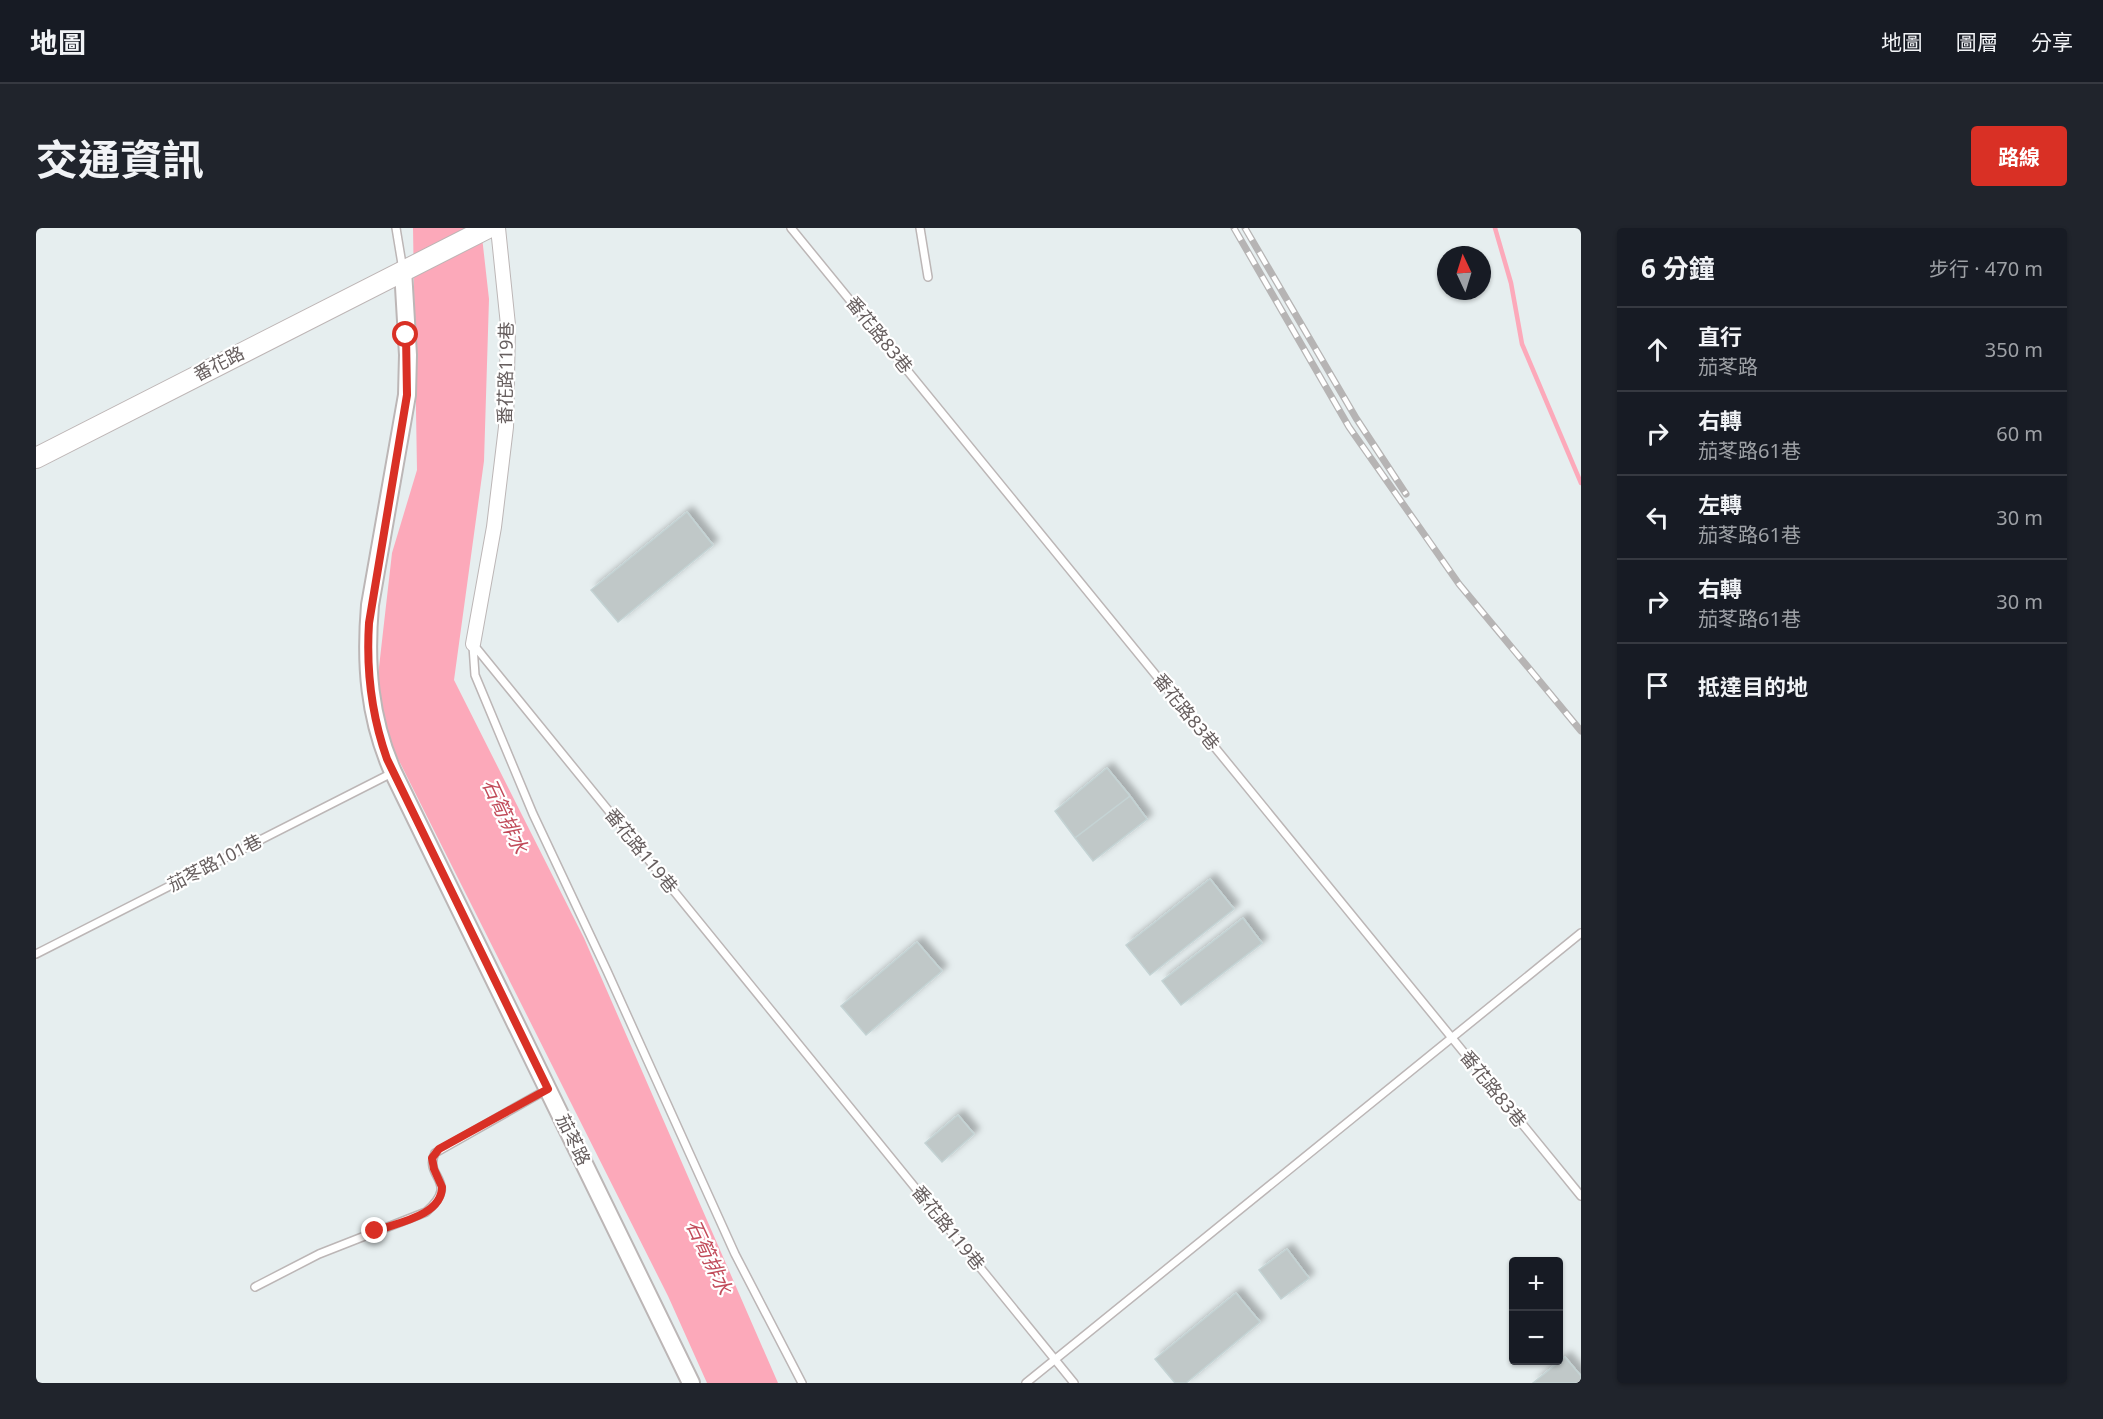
<!DOCTYPE html>
<html lang="zh-TW">
<head>
<meta charset="utf-8">
<style>
  :root { --surface:#171b24; --page:#20242c; --text:#f1f3f6; --muted:#9ea1a6; --line:#363941; --accent:#d93025 }
  body { margin:0; font-family:"Noto Sans","Noto Sans TC",sans-serif; background:var(--page); color:var(--text) }
  .controls { position:absolute; right:18px; bottom:18px; display:grid; overflow:hidden; border-radius:6px; box-shadow:0 2px 4px #0004 }
  .controls button { width:54px; height:54px; display:grid; place-items:center; padding:0; border:0; border-bottom:2px solid var(--line); background:var(--surface); color:var(--text); font:30px sans-serif }
  .compass { position:absolute; left:1401px; top:18px; width:54px; height:54px; border-radius:50%; background:var(--surface); box-shadow:0 2px 4px #0004; rotate:356deg }
  .stop { position:absolute; width:18px; height:18px; margin:-14px; border:4px solid #d93025; border-radius:50%; background:#fff }
  .stop.end { background:#d93025; border-color:#fff; box-shadow:0 2px 6px #0008 }
  .list { margin:0; padding:0; list-style:none }
  h2 { display:flex; justify-content:space-between; align-items:center; height:78px; margin:0; padding:0 24px; font-size:26px }
  h2 small { font-size:20px; font-weight:400; color:var(--muted) }
  .list li { display:grid; grid-template-columns:39px 1fr auto; gap:18px; align-items:center; box-sizing:border-box; height:84px; padding:0 24px; border-top:2px solid var(--line) }
  .list b { display:block; font-size:22px; white-space:nowrap }
  .list p { margin:0; font-size:20px; white-space:nowrap; color:var(--muted) }
  .list em { font-size:20px; font-style:normal; color:var(--muted) }
  .icon { flex:none; width:33px; height:33px; fill:none; stroke:currentColor; stroke-width:2; stroke-linecap:round; stroke-linejoin:round }
  .map { position:relative; flex:none; width:1545px; height:1155px; overflow:hidden; border-radius:6px }
  header { display:flex; align-items:center; gap:36px; box-sizing:border-box; height:84px; padding:0 30px; background:var(--surface); border-bottom:2px solid var(--line) }
  header strong { font-size:28px }
  nav { display:flex; gap:33px; margin-inline-start:auto; font-size:21px }
  .intro { display:flex; align-items:center; justify-content:space-between; box-sizing:border-box; height:144px; padding:0 36px }
  h1 { margin:0; font-size:42px }
  .button { padding:15px 27px; border-radius:6px; background:var(--accent); color:#fff; font-size:21px; font-weight:700 }
  main { display:flex; gap:36px; padding:0 36px }
  aside { flex:1; background:var(--surface); border-radius:6px; box-shadow:0 2px 4px #0004 }
  .map>svg:first-child { display:block }
  .water { fill:#fca9ba }
  .lines { fill:none; stroke-linecap:round; stroke-linejoin:round }
  .stream { stroke:#fca9ba; stroke-width:4.5 }
  .building { fill:#c0c8c8; stroke:#c4d3d4; stroke-width:1.5; filter:url(#shadow) }
  .service-casing { stroke:#bcb6b6; stroke-width:10 }
  .minor-casing { stroke:#bcb6b6; stroke-width:16 }
  .tertiary-casing { stroke:#bcb6b6; stroke-width:20 }
  .secondary-casing { stroke:#bdb5b5; stroke-width:22 }
  .service { stroke:#fff; stroke-width:7 }
  .minor { stroke:#fff; stroke-width:14 }
  .tertiary { stroke:#fff; stroke-width:16 }
  .secondary { stroke:#fff; stroke-width:20 }
  .rail-casing { stroke:#b6b4b4; stroke-width:7 }
  .rail { stroke:#fff; stroke-width:4.5; stroke-dasharray:14; stroke-linecap:butt }
  .route { stroke:#d93025; stroke-width:8 }
  .labels { text-anchor:middle; stroke-width:4.5; stroke-linejoin:round; paint-order:stroke }
  .street-label { font-size:18px; fill:#665e5e; stroke:#fff }
  .water-label { font-size:20px; font-style:italic; fill:#c14b5a; stroke:#fff }
</style>
</head>
<body>
<header>
<strong>地圖</strong>
<nav><a>地圖</a><a>圖層</a><a>分享</a></nav>
</header>
<div class="intro"><h1>交通資訊</h1><a class="button">路線</a></div>
<main>
<div class="map">
<svg width="1545" height="1155" viewBox="0 0 1545 1155">
  <defs>
    <filter id="shadow"><feDropShadow dx="5.5" dy="-5.5" stdDeviation="3" flood-color="#0004"/></filter>
  </defs>
  <rect width="100%" height="100%" fill="#e6eeef"/>
  <path class="water" d="M377 0H445L453 71 448 233 418 452 548 710 742 1155H671L632 1068 338 483 356 325 381 242Z"/>
  <g class="lines">
    <path class="stream" d="M1459 0 1475 55 1486 116 1545 255"/>
  </g>
  <path class="building" d="M651 284 677 317 582 394 555 362Z
    M1071 540 1094 568 1039 610 1019 583Z
    M1094 568 1111 591 1057 633 1039 610Z
    M1174 651 1198 681 1114 747 1090 717Z
    M1207 690 1226 715 1145 777 1126 753Z
    M881 714 906 743 830 807 805 778Z
    M922 887 938 906 906 934 889 915Z
    M1251 1021 1273 1050 1245 1071 1223 1042Z
    M1200 1065 1224 1094 1150 1155H1139L1119 1131Z
    M1529 1129 1545 1148V1155H1497Z"/>
  <g class="lines">
    <g class="service-casing">
      <path id="service" d="M360 0 367 42
        M755 0 1545 968
        M884 0 892 49
        M437 416 1038 1155
        M437 418 439 447 497 586 571 743 699 1026 766 1155
        M0 726 356 545
        M219 1059 283 1026 390 984C425 953 387 950 399 925L510 862
        M990 1155 1545 705"/>
    </g>
    <g class="minor-casing">
      <path id="minor" d="M437 416 458 299 470 199 472 97 462 0"/>
    </g>
    <g class="tertiary-casing">
      <path id="tertiary" d="M367 42 372 127 371 167 334 377C329 436 333 490 357 544L655 1155"/>
    </g>
    <g class="secondary-casing">
      <path id="secondary" d="M0 230 452 0"/>
    </g>
    <use href="#service" class="service"/>
    <use href="#minor" class="minor"/>
    <use href="#tertiary" class="tertiary"/>
    <use href="#secondary" class="secondary"/>
    <g class="rail-casing">
      <path id="rail" d="M1198 0 1313 199 1423 356 1545 503
        M1209 0 1320 190 1370 266"/>
    </g>
    <use href="#rail" class="rail"/>
  </g>
  <g class="lines">
    <path class="route" d="M339 1003C360 995 406 988 406 959L398 941 396 930 403 921 512 861 351 531C335 486 330 443 333 395L371 167 370 107"/>
  </g>
  <g class="labels">
    <g class="street-label">
      <text transform="translate(843 107) rotate(51)" y="6">番花路83巷</text>
      <text transform="translate(183 136) rotate(-27)" y="6">番花路</text>
      <text transform="translate(470 145) rotate(-89)" y="6">番花路119巷</text>
      <text transform="translate(1150 484) rotate(51)" y="6">番花路83巷</text>
      <text transform="translate(605 623) rotate(51)" y="6">番花路119巷</text>
      <text transform="translate(179 635) rotate(-27)" y="6">茄苳路101巷</text>
      <text transform="translate(1457 861) rotate(51)" y="6">番花路83巷</text>
      <text transform="translate(537 912) rotate(64)" y="6">茄苳路</text>
      <text transform="translate(912 1000) rotate(51)" y="6">番花路119巷</text>
    </g>
    <g class="water-label">
      <text transform="translate(469 588) rotate(65)" y="7">石筍排水</text>
      <text transform="translate(673 1029) rotate(65)" y="7">石筍排水</text>
    </g>
  </g>
</svg>
<div class="controls">
<button>+</button>
<button>−</button>
</div>
<svg class="compass" viewBox="-18 -18 36 36"><path d="M0-13l5 13h-10z" fill="#e53935"/><path d="M0 13l5-13h-10z" fill="#9ea1a6"/></svg>
<div class="stop" style="left:370px;top:107px"></div>
<div class="stop end" style="left:339px;top:1003px"></div>
</div>
<aside>
<h2>6 分鐘<small>步行 · 470 m</small></h2>
<ul class="list">
<li><svg class="icon" aria-label="ahead" viewBox="0 0 24 24"><path d="M12 20V5M6 11l6-6 6 6"/></svg><div><b>直行</b><p>茄苳路</p></div><em>350 m</em></li>
<li><svg class="icon" aria-label="right" viewBox="0 0 24 24"><path d="M7 20v-9h11M14 6l5 5-5 5"/></svg><div><b>右轉</b><p>茄苳路61巷</p></div><em>60 m</em></li>
<li><svg class="icon" aria-label="left" viewBox="0 0 24 24"><path d="M17 20v-9H6M10 6l-5 5 5 5"/></svg><div><b>左轉</b><p>茄苳路61巷</p></div><em>30 m</em></li>
<li><svg class="icon" aria-label="right" viewBox="0 0 24 24"><path d="M7 20v-9h11M14 6l5 5-5 5"/></svg><div><b>右轉</b><p>茄苳路61巷</p></div><em>30 m</em></li>
<li><svg class="icon" aria-label="arrive" viewBox="0 0 24 24"><path d="M6 21V4h12l-3 4 3 4H6"/></svg><div><b>抵達目的地</b></div></li>
</ul>
</aside>
</main>
</body>
</html>
